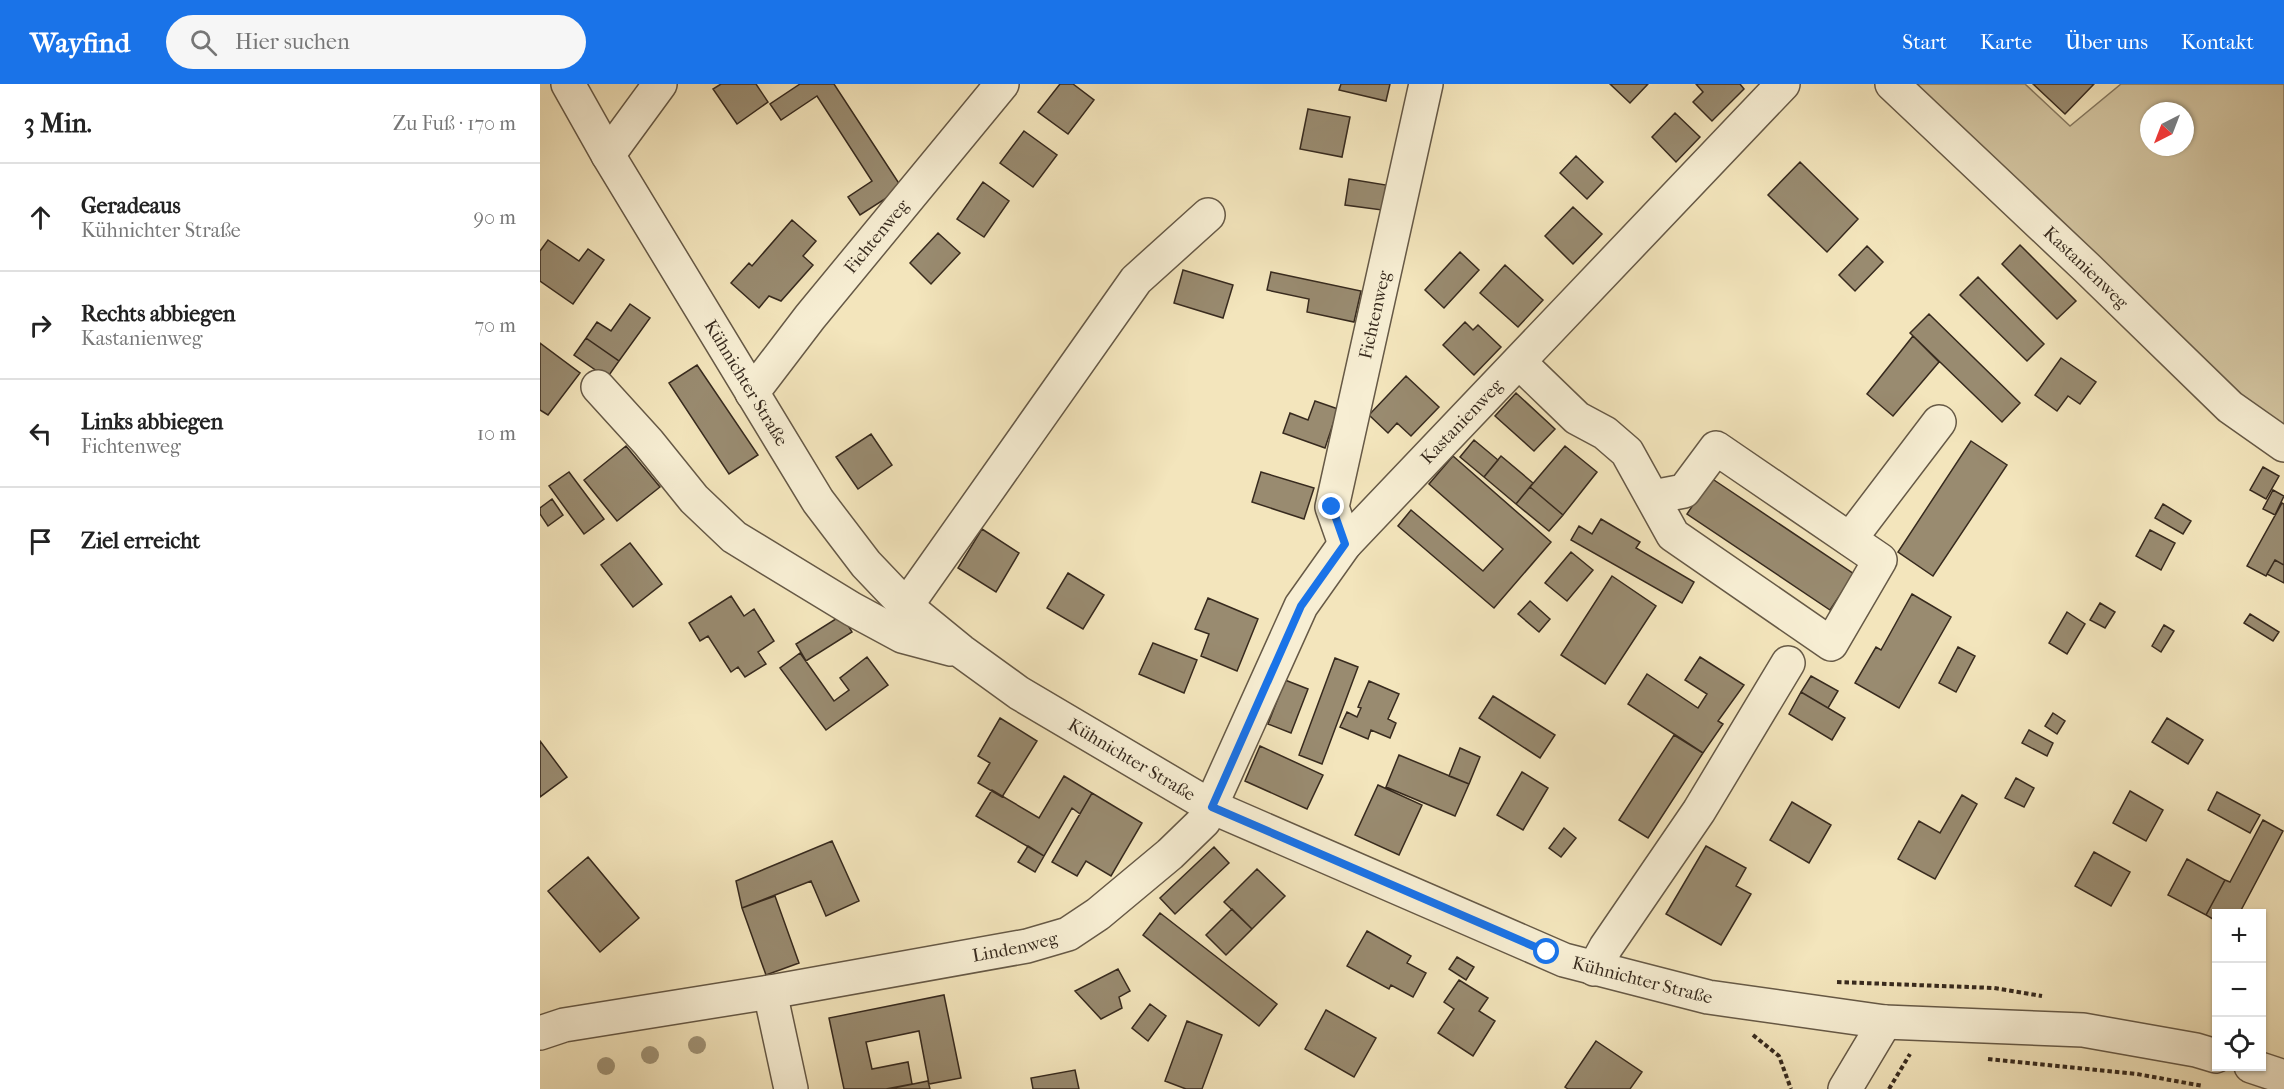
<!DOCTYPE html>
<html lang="de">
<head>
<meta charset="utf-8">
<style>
  :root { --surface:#fff; --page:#f6f6f6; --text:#222; --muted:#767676; --line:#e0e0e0; --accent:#1a73e8 }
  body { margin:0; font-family:"IM FELL French Canon",serif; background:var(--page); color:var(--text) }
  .controls { position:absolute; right:18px; bottom:18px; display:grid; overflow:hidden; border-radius:0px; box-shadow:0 2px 4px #0004 }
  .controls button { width:54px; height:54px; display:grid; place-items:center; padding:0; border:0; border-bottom:2px solid var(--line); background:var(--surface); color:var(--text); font:30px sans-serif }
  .compass { position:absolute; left:1600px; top:18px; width:54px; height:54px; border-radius:50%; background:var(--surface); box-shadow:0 2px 4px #0004; rotate:222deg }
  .stop { position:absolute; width:18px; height:18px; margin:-14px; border:4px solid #1a73e8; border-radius:50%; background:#fff }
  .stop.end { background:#1a73e8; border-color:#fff; box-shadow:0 2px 6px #0008 }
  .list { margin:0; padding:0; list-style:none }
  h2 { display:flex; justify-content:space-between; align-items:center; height:78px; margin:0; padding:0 24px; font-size:26px }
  h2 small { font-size:20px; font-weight:400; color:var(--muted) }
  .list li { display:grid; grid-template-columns:39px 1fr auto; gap:18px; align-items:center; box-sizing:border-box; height:108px; padding:0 24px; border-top:2px solid var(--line) }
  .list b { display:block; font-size:22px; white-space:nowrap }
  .list p { margin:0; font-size:20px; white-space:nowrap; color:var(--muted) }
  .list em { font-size:20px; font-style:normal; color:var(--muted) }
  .icon { flex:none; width:33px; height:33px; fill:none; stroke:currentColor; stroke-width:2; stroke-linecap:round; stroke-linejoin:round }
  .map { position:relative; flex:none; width:1744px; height:1005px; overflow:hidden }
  header { display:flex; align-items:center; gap:36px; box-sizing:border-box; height:84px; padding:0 30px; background:var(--accent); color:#fff }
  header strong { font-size:28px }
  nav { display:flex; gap:33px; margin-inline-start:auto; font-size:21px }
  .search { width:420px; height:54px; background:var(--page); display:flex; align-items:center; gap:15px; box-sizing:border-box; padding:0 21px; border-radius:33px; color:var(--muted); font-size:22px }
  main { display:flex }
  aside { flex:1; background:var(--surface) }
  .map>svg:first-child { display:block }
  .green { fill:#d3c5a1; stroke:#857860; stroke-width:1.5; fill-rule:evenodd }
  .building { fill:#998b70; stroke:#372a1e; stroke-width:1.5 }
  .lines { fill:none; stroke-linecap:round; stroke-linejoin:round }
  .minor-casing { stroke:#665946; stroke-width:36 }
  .path { stroke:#372a1e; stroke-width:4; stroke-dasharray:4.5 3; stroke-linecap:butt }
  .minor { stroke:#f7eed3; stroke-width:33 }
  .tree { fill:#a19477 }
  .route { stroke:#1a73e8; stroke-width:8 }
  .labels { text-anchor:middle; stroke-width:4.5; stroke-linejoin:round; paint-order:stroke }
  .street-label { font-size:18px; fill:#372a1e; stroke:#f7eed3 }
</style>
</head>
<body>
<header>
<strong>Wayfind</strong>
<div class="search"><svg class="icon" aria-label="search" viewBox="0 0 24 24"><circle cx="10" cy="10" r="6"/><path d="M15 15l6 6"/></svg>Hier suchen</div>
<nav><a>Start</a><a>Karte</a><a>Über uns</a><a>Kontakt</a></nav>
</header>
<main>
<aside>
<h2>3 Min.<small>Zu Fuß · 170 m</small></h2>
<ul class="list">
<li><svg class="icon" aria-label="ahead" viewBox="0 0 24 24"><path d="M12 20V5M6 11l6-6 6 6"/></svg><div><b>Geradeaus</b><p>Kühnichter Straße</p></div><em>90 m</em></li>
<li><svg class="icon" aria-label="right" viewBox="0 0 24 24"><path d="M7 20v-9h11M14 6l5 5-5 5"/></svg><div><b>Rechts abbiegen</b><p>Kastanienweg</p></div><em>70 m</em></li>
<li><svg class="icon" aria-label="left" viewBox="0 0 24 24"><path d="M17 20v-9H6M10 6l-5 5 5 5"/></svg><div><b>Links abbiegen</b><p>Fichtenweg</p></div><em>10 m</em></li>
<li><svg class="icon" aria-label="arrive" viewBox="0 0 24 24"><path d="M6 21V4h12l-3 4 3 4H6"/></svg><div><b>Ziel erreicht</b></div></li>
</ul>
</aside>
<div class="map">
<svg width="1744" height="1005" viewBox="0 0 1744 1005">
  <rect width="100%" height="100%" fill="#f3e5bc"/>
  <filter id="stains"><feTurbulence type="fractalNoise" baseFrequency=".00333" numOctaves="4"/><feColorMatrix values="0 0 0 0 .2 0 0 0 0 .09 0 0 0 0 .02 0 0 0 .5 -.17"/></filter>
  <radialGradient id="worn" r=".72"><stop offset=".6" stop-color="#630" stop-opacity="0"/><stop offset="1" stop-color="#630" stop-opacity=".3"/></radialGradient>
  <path class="green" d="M1353 0H1485L1530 42 1581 0H1744V359ZM1609 27H1645V63H1609Z"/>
  <path class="building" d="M181 0H216L228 18 197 40 173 5Z
    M260 0H294L362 104 320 131 308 113 332 97 277 12 241 36 230 20Z
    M520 0H533L554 16 528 50 498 28Z
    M801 0H850L846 17 799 6Z
    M1070 0H1108L1090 19Z
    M1156 0H1200L1204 5 1172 37 1153 18 1163 8Z
    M1493 0H1554L1525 30Z
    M768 25 810 33 802 73 760 65Z
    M1135 29 1160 53 1136 78 1112 53Z
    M484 47 517 71 493 103 460 79Z
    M1036 72 1063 98 1047 115 1020 89Z
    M1260 78 1318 135 1287 168 1228 111Z
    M809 95 846 101 842 126 805 121Z
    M443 98 469 117 444 153 417 135Z
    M1033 123 1062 150 1033 180 1005 152Z
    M252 136 276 157 263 172 273 181 241 217 229 212 219 224 191 199 209 179 212 182Z
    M398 149 420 169 391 200 370 179Z
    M8 156 39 177 48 165 64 176 33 220 0 197V167Z
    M1480 161 1536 217 1517 235 1462 180Z
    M1327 162 1343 178 1315 207 1299 191Z
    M920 168 939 186 904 224 885 206Z
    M965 181 1003 216 978 243 940 209Z
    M643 186 693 201 683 234 634 219Z
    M731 188 821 207 814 238 767 228 769 215 727 206Z
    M1438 193 1504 260 1487 277 1420 211Z
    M90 220 110 234 79 277 46 254 57 238 71 247Z
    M1389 230 1480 319 1462 338 1370 249Z
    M925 238 933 246 938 241 961 263 934 291 903 261Z
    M1373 252 1399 278 1353 332 1327 310Z
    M46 254 79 277 67 294 34 271Z
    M0 259 40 289 8 331 0 326Z
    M1521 274 1556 298 1540 320 1528 312 1517 327 1495 311Z
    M157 281 218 371 189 390 129 299Z
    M866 292 899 323 871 352 857 339 848 349 829 331Z
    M976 309 1015 345 994 367 955 332Z
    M775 317 798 325 785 364 743 349 750 329 768 336Z
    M331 350 352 381 318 405 296 373Z
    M934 356 958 376 944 393 920 373Z
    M1431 357 1467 381 1393 492 1358 468Z
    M86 362 120 403 77 437 44 396Z
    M1025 362 1057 388 1023 431 990 403Z
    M913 372 1011 458 954 524 858 442 871 426 943 487 963 465 889 400Z
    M961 372 993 399 976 420 944 393Z
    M1723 383 1739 392 1726 415 1710 406Z
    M29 388 64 435 44 450 9 402Z
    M721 388 774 404 764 435 712 418Z
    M1171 394 1314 490 1290 526 1147 430Z
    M990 403 1023 431 1009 447 976 420Z
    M1733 406 1744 412 1735 431 1723 425Z
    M12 415 23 431 8 442 0 430V424Z
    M1742 419 1744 420V481L1735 476 1726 492 1707 482Z
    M1623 420 1651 437 1643 450 1615 434Z
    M1061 435 1100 458 1096 464 1154 498 1142 519 1031 456 1039 442 1052 450Z
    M442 445 479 469 456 508 418 484Z
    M1610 446 1635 459 1621 486 1596 472Z
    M90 459 122 500 93 523 61 481Z
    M1031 468 1053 486 1027 517 1005 499Z
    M1735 476 1744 481V499L1727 490Z
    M528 489 564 511 543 545 507 524Z
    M1072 492 1116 522 1065 600 1021 571Z
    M1372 510 1411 533 1359 624 1315 599 1336 563 1341 566Z
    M191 512 204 532 214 525 234 557 218 568 226 580 205 593 198 583 191 588 168 552 160 557 149 539Z
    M668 514 718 535 697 587 661 572 669 550 655 545Z
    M990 517 1010 535 999 548 978 530Z
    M1560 519 1575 528 1565 544 1550 536Z
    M1527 528 1545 540 1527 570 1509 559Z
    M1710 530 1739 548 1733 557 1704 539Z
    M302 531 312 548 266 577 256 560Z
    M1624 541 1634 547 1621 568 1612 562Z
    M613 559 657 576 644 609 599 590Z
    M1418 563 1435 572 1416 608 1399 599Z
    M260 569 294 617 309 606 300 594 327 573 348 601 286 646 240 584Z
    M1160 573 1204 601 1178 637 1183 640 1163 669 1088 620 1107 590 1158 624 1167 610 1145 596Z
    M795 574 818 583 782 680 759 671Z
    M1271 592 1298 607 1288 624 1261 608Z
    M745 596 768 605 751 649 728 640Z
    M829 597 859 610 848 635 856 639 850 654 831 646 828 655 800 643 807 628 817 633 821 624 818 623Z
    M1261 608 1305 634 1292 656 1249 630Z
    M953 612 1015 651 1000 674 939 634Z
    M1513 629 1525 637 1517 650 1505 642Z
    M460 634 497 657 462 713 438 699 450 679 438 672Z
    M1627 634 1663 656 1648 680 1612 658Z
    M1489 646 1513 659 1507 672 1482 659Z
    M1134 651 1163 669 1108 754 1079 736Z
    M0 657 27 693 0 713Z
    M720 662 783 691 767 725 705 697Z
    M920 664 940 673 929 700 909 692Z
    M859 671 929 700 915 732 846 703Z
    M982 688 1008 704 983 746 957 731Z
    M524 692 552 709 540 730 532 724 504 772 436 732 452 706 499 734Z
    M1476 694 1494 704 1484 723 1465 714Z
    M838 701 882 721 859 771 815 751Z
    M1590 707 1623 726 1606 757 1573 739Z
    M1677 708 1720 731 1710 749 1668 726Z
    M552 709 602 739 571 792 546 777 537 792 512 778Z
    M1422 711 1437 720 1395 795 1358 775 1379 737 1400 749Z
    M1252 718 1291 741 1269 779 1230 756Z
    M1723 736 1743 747 1699 830H1676V837L1666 831 1685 796 1690 798Z
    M1024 744 1036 754 1021 773 1009 764Z
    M292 757 319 817 286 832 271 797 202 824 196 797Z
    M488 762 504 772 495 788 478 778Z
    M1166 762 1206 784 1196 802 1211 810 1181 861 1126 830Z
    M674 763 689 779 635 830 620 814Z
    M1554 768 1590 788 1571 822 1535 802Z
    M48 773 99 834 60 868 8 807Z
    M1647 775 1685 796 1666 831 1628 811Z
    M717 785 745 812 712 845 684 818Z
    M235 812 259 879 226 891 202 824Z
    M692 825 712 845 686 871 666 851Z
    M620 829 737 920 719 942 603 851Z
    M827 847 871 872 867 879 886 889 873 913 851 901 849 905 807 882Z
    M917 873 934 883 926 896 909 885Z
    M578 885 590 907 579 913 582 924 561 935 535 907Z
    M919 896 948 914 939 927 955 937 933 972 898 949 914 925 904 918Z
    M404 911 421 994 389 1000 379 947 326 958 332 985 368 978 372 1000 346 1005H304L289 934Z
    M610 920 626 932 608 957 592 944Z
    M786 926 836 954 814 993 765 965Z
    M647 937 682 951 662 1005H646L625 997Z
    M1056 957 1102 988 1090 1005H1028L1025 1003Z
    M535 986 539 1005H493L491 994Z
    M388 997 390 1005H349Z"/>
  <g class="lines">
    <g class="minor-casing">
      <g id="minor">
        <path id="s1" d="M28 0 68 71 278 417 326 480 366 522 421 567 479 609 672 723 1024 876 1168 913 1345 938 1543 946 1656 966 1676 972"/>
        <path id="s2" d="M1352 0 1547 184 1690 323 1744 361"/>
        <path d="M68 71 120 0"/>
        <path d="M979 278 1037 334 1065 349 1087 368 1133 451 1291 560 1340 476 1176 364 1144 407 1113 413"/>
        <path d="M58 303 108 358 154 415 194 453 312 525 362 552 411 565"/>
        <path id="s3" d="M212 309 270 233 462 0"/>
        <path d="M1310 455 1399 338"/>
        <path id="s4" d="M805 460 792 423 886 0"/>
        <path d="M366 522 596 196 668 131"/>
        <path d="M1054 885 1066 863 1159 727 1248 579"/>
        <path d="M230 908 251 1005"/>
        <path id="s5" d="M0 949 24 941 230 908 487 862 528 850 558 830 630 770 664 737 761 522 805 460 1243 0"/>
        <path d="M1711 982 1744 993"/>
        <path d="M1305 1005 1345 938"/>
      </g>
    </g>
    <path class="path" d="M1297 898 1454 904 1502 912
      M1213 951 1239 972 1251 1005
      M1448 975 1597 990 1663 1002
      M1349 1005 1370 970"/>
    <use href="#minor" class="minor"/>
  </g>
  <g class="tree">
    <circle cx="157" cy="961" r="9"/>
    <circle cx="110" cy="971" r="9"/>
    <circle cx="66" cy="982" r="9"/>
  </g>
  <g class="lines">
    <path class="route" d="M792 423 805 460 761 522 672 723 1007 868"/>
  </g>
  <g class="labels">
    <g class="street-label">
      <text dy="6" stroke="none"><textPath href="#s3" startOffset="200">Fichtenweg</textPath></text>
      <text dy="6" stroke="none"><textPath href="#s2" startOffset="267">Kastanienweg</textPath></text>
      <text dy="6" stroke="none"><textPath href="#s4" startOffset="236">Fichtenweg</textPath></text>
      <text dy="6" stroke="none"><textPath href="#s1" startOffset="348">Kühnichter Straße</textPath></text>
      <text dy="6" stroke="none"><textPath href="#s5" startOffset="1196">Kastanienweg</textPath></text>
      <text dy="6" stroke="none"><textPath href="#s1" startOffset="897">Kühnichter Straße</textPath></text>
      <text dy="6" stroke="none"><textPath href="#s5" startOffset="483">Lindenweg</textPath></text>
      <text dy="6" stroke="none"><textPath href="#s1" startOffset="1455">Kühnichter Straße</textPath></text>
    </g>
  </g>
  <rect width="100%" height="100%" filter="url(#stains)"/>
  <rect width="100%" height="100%" fill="url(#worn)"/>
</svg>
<div class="controls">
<button>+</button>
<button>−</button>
<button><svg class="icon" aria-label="locate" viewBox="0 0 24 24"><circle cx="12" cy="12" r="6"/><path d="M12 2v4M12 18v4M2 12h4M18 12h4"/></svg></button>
</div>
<svg class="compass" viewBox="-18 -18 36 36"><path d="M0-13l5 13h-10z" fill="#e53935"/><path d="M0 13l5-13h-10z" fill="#767676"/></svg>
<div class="stop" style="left:1007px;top:868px"></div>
<div class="stop end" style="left:792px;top:423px"></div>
</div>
</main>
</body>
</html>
